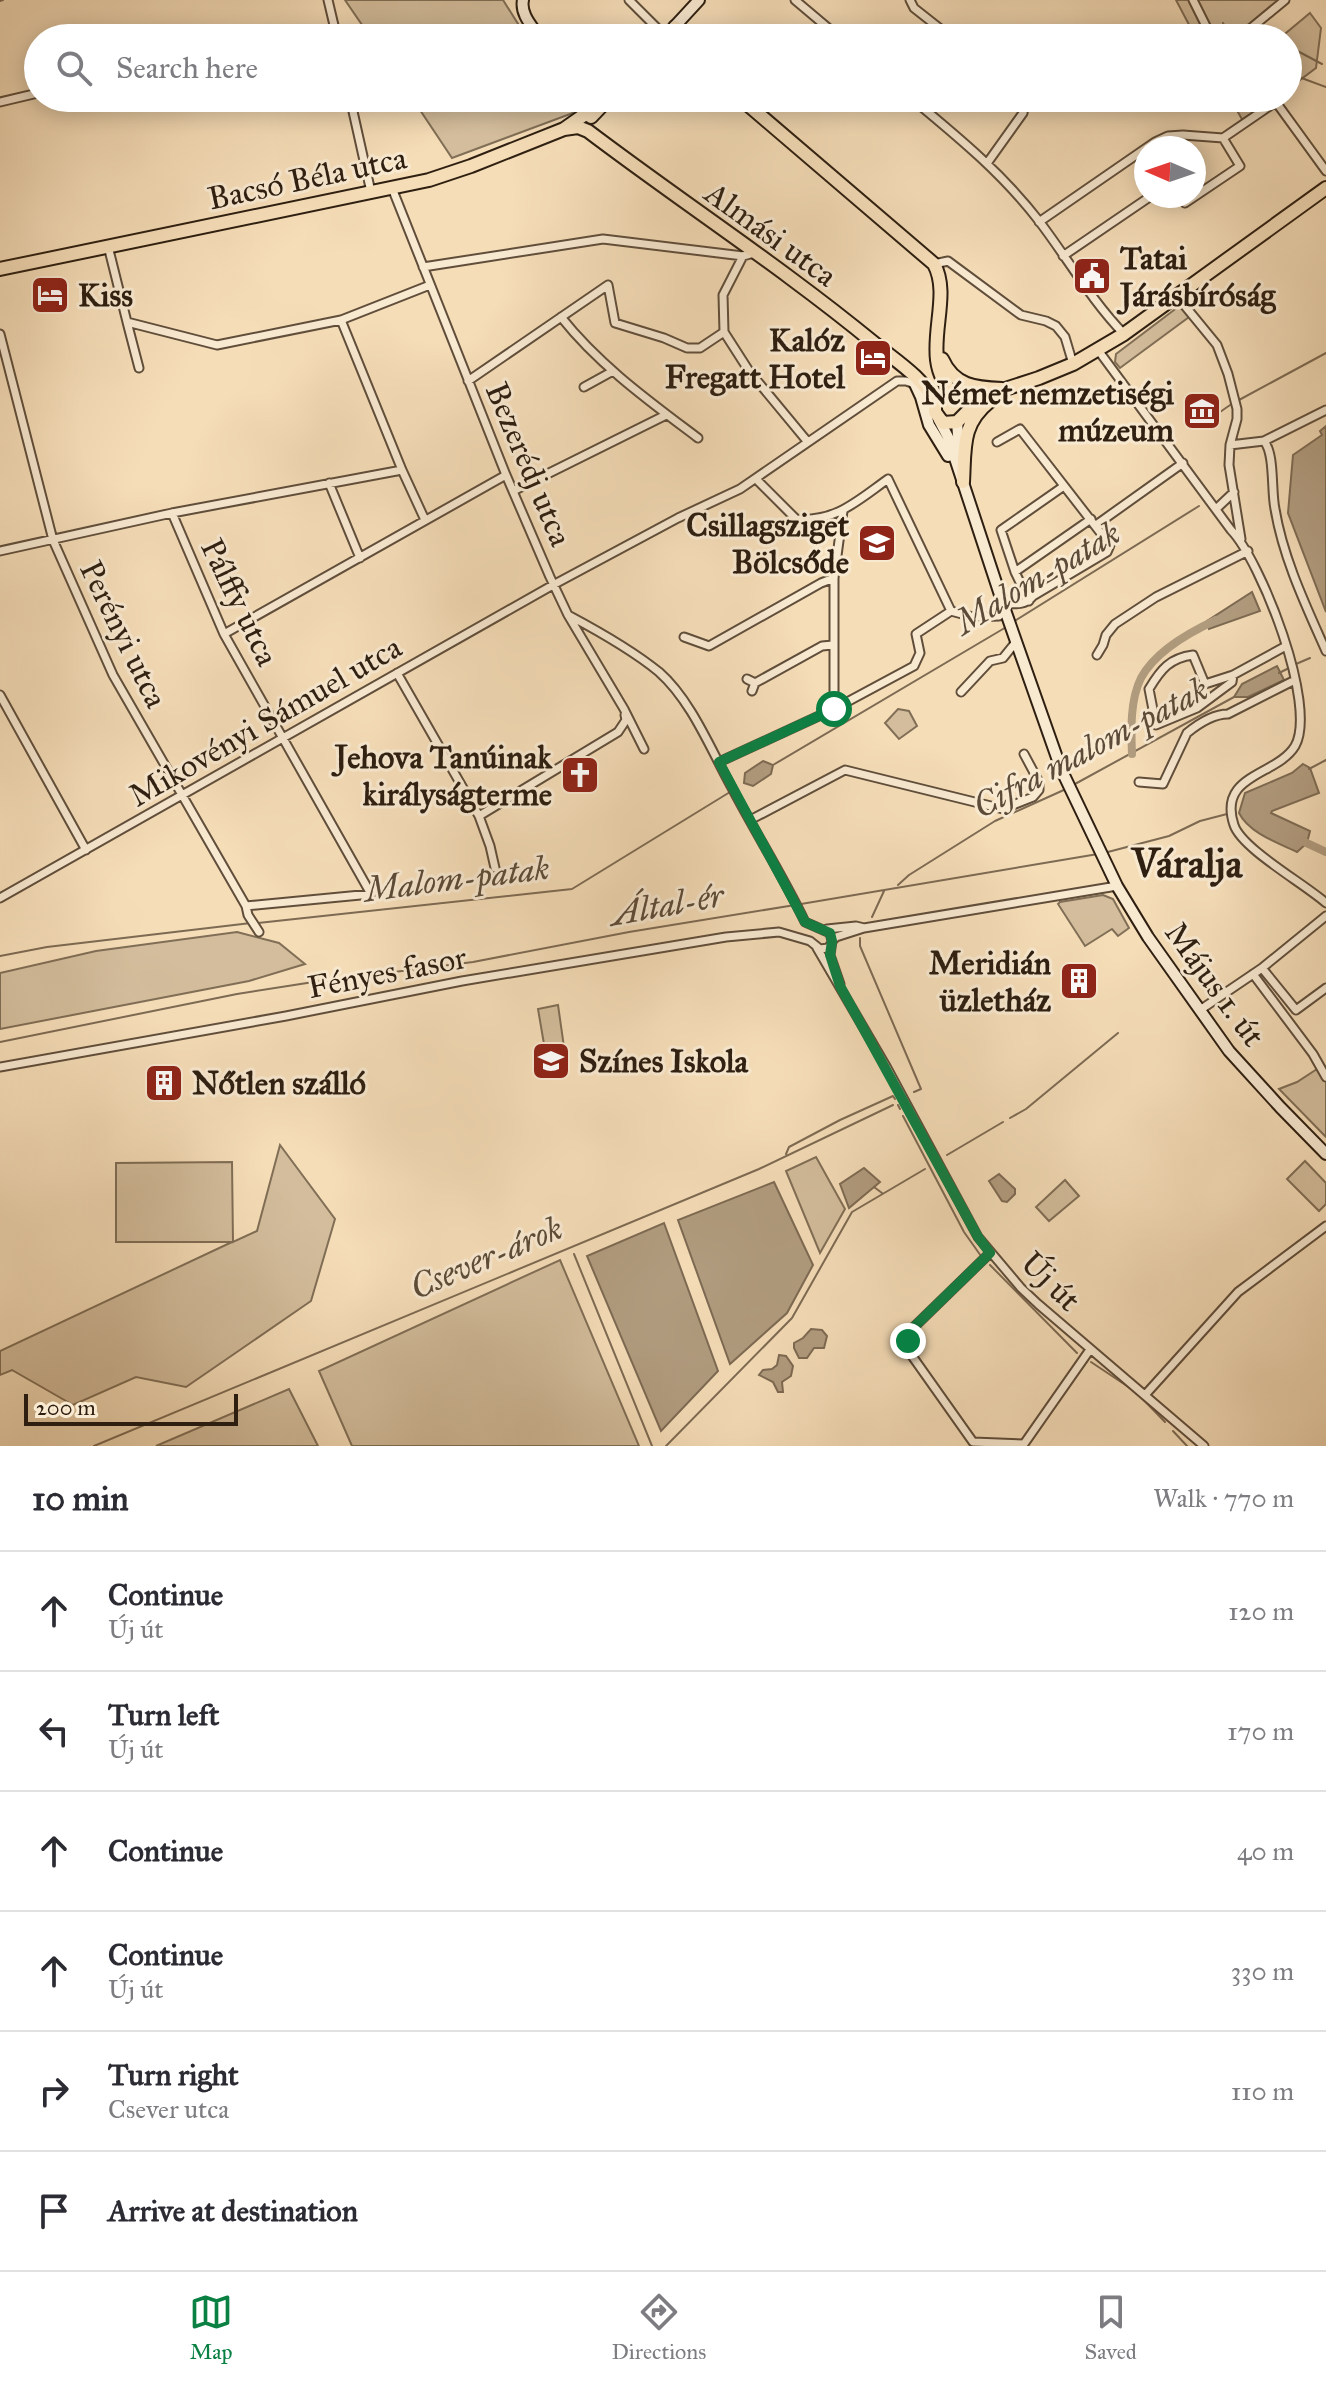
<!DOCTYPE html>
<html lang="en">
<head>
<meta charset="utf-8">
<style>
  :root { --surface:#fff; --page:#f2f2f3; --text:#2b2b33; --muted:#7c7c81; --line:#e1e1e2; --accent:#0b8043 }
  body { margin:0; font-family:"IM FELL Great Primer",serif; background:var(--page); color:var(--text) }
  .compass { position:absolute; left:1134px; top:136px; width:72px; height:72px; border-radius:50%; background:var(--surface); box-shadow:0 4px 20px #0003; rotate:272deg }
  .scale { position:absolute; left:24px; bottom:20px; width:214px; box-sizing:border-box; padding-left:8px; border:4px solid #2e1f11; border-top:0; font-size:22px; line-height:28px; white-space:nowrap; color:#2e1f11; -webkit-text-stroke:6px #f8e9d1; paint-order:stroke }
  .stop { position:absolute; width:24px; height:24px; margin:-18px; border:6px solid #0b8043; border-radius:50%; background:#fff }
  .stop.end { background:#0b8043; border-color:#fff; box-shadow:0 2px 8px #0008 }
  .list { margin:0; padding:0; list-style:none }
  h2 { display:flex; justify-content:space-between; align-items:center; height:104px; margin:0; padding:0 32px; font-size:34px }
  h2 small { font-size:26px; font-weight:400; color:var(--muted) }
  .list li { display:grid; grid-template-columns:52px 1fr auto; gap:24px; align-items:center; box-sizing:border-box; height:120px; padding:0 32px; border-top:2px solid var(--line) }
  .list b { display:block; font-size:30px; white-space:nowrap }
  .list p { margin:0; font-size:26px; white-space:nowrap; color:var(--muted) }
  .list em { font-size:26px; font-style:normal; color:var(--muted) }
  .icon { flex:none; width:44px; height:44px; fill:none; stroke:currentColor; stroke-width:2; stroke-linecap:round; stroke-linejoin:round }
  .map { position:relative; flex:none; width:1326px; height:1446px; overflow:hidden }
  .search { position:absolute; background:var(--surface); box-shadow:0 4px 20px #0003; left:24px; right:24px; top:24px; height:88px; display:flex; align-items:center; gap:20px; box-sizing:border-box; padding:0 28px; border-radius:44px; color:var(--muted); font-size:30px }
  .sheet { height:824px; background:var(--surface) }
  nav { display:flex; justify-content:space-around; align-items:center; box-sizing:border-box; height:112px; border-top:2px solid var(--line); background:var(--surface); font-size:22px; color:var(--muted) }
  nav a { display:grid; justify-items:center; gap:4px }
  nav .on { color:var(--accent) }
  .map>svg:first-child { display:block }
  .green { fill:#d3bd9c; stroke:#806e56; stroke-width:2 }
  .water { fill:#b19c7f; stroke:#7d6a53; stroke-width:2 }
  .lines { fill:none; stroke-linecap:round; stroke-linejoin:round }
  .stream { stroke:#7d6a53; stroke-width:2 }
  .canal { stroke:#b19c7f; stroke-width:8 }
  .street-casing { stroke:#604e3b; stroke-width:11 }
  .secondary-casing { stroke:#2e1f11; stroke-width:14 }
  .primary-casing { stroke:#2e1f11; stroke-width:16 }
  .street { stroke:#f8e9d1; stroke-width:7 }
  .secondary { stroke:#f8e9d1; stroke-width:10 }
  .primary { stroke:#f5ddb8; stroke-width:12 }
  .route { stroke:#0b8043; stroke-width:10 }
  .labels { text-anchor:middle; stroke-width:6; stroke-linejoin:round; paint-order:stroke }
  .street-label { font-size:32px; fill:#2e1f11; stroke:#f8e9d1 }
  .poi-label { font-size:32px; font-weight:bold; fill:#2e1f11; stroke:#f8e9d1; text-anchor:end }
  .water-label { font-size:34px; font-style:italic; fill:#5c4b38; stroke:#f8e9d1 }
  .district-label { font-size:40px; font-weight:bold; fill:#2e1f11; stroke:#f8e9d1 }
</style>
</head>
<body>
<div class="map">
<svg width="1326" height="1446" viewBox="0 0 1326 1446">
  <rect width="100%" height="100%" fill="#f5ddb8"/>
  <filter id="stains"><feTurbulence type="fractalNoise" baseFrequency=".0025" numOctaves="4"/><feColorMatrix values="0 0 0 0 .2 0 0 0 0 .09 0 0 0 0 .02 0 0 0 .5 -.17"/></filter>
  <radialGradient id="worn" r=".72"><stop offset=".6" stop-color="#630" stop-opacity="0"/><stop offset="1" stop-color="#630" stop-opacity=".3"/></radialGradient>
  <path class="green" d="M345 0H503L527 38H371Z
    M1176 0H1282L1235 36V38H1196Z
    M1310 13 1321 28 1316 68 1288 89V38H1280Z
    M412 98H564L573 113 452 158Z
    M1230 98H1276L1243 121Z
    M1178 307H1181L1189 317 1120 368 1115 362 1116 354Z
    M898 709 909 711 917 726 899 739 885 723Z
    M1103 895 1113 899 1129 928 1118 936 1112 929 1085 946 1058 904 1060 902Z
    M237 932 279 943 305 964 249 981 0 1029V973L96 951Z
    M558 1005 564 1047 545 1050 538 1009Z
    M1317 1069 1326 1081V1137L1279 1089 1297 1082Z
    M280 1145 335 1219 311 1301 186 1387 136 1377 73 1405 12 1370 0 1375V1351L232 1242H116V1163L232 1162 233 1242 257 1231Z
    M816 1157 845 1209 820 1253 786 1171Z
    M1305 1161 1326 1183V1204L1319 1211 1287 1179Z
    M1065 1180 1079 1196 1049 1221 1036 1207Z
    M560 1260 639 1446H352L319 1371Z
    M289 1389 318 1446H156Z"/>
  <path class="water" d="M1326 426V612L1288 513 1293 455 1322 435 1320 431Z
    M1252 592 1260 611 1209 629 1207 621Z
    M1277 666 1284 680 1248 697H1234L1242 684Z
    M763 761 773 765 771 774 753 786 744 783 745 773Z
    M1303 764 1310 768 1319 793 1272 811 1271 813 1310 831 1307 843 1297 852C1278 843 1249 833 1239 813L1245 793 1292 773Z
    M864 1168 880 1182 849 1208 840 1184Z
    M999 1174 1015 1189V1194L1007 1202 1002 1201 989 1181Z
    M774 1182 813 1265 787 1313 730 1364 678 1220Z
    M664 1223 718 1371 661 1431 587 1256Z
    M811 1329 822 1330 827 1336 824 1348H814L807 1358H799L794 1348V1343L803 1338Z
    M779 1355 786 1356 793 1366 791 1376 782 1382 783 1392H778L773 1382 759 1375 763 1370 772 1369 777 1365Z"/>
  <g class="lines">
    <path class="stream" d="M0 1 3 0
      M1223 23 1230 38
      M1288 46 1322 64
      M1288 73 1326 87
      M1239 400 1326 353
      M1220 412 1233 403
      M1013 622 1199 506
      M1296 664 1310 658
      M1279 673 1291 667
      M773 765 1008 626
      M1309 769 1326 760
      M1075 784 1234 697
      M1104 853 1169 836 1200 821 1227 814
      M898 885 909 875 995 821 1066 789
      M801 904 1098 854
      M872 917 884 891
      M258 923 572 889 730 792
      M860 938V946L921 1089 914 1092
      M0 956 47 947 251 923
      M0 1042 237 994 307 983 473 962 629 932 795 905
      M898 1105 900 1109
      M903 1116 964 1232 981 1256
      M1010 1118 1026 1109 1118 1033
      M786 1154 789 1147 840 1120 893 1096 895 1099
      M947 1155 1003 1122
      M874 1187 882 1193
      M574 1254 652 1446
      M990 1265 1077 1353
      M1091 1362 1136 1392 1165 1422
      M1173 1431 1187 1446
      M94 1446 759 1169 893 1105
      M666 1446 792 1318 852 1212 925 1169"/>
    <path class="canal" d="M1132 754C1131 730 1130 700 1141 678 1155 652 1190 632 1216 620
      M1298 839 1326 852"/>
    <g class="street-casing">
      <path id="street" d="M328 0 337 38
        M629 0 657 28
        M795 0 840 38
        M910 0 914 8 952 38
        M1193 0 1212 38
        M293 38 335 29
        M1239 38 1285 0
        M350 98 371 192
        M911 98C958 137 1002 173 1039 221 1068 259 1091 300 1124 334
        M1273 98 1326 171
        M0 102 38 93
        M988 162 1023 113 1025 102 1022 98
        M392 188 506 475 550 577 568 615 624 709 644 749
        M1181 196 1185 203 1240 166 1223 138
        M1039 222 1155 142 1168 136 1183 135 1223 138 1277 101
        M108 246 127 322 217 345 341 320 430 285
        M743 256 723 295 724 332 749 371 807 441
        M1063 256 1151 196
        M934 264 948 261 1021 315 1046 321 1056 326 1065 337 1073 364
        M423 267 603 239 743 256 754 253
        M1176 295 1217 345 1228 374 1237 409V419L1230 445 1229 465 1241 539
        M561 317C599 365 649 401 698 438
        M341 320 402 470 425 520
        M127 322 139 368
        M0 334 53 540 113 675 246 906 248 915 259 932
        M1098 350 1231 530C1261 561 1318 706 1295 746 1277 776 1217 774 1234 825 1242 849 1305 884 1326 903
        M468 381 608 285 615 323 664 338 687 348H700L724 332
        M584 387 613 371
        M1264 441C1275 454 1271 491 1275 509 1283 558 1306 606 1326 651
        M997 442 1020 429 1110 545 1107 552 1033 596C1025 606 1014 604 1003 603
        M1230 445 1264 441 1326 410
        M756 479 796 519C836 522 857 501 888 479L951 611
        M329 483 360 558
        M513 491 666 415
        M1216 509 1234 492
        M172 513 224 634 371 894 246 906
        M1096 525 1183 463
        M0 551 172 513 402 470
        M1015 572 1091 519
        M1029 601 1015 572 1001 530 1064 486
        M570 616C600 632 632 650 659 672 691 700 711 750 731 786 755 832 783 876 805 922
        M224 634 506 475
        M684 637 709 646 821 583 834 578
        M1097 655 1103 645 1106 635 1115 624 1156 597 1248 551
        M397 673 479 816 490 846 495 868
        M1233 675 1232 682 1197 708 1156 725 1149 689C1161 669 1170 658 1193 655L1205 684 1233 675 1286 646
        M747 679 755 683 752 691
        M755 683 822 646 833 645
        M961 692 990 661 1003 658 1016 642
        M0 695 86 850
        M834 709V578L843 511
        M719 762 834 709 914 666 920 653 916 634 951 611 973 617 999 616 1005 610
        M1139 782 1163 784 1187 733C1198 724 1213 714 1228 714L1295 680
        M479 816 618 732 626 720 625 715
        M750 820 845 770 1003 809 1033 797 1039 790V782L1024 754
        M0 898 553 585 678 518 740 489 897 381H906L915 384
        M805 922 830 933 832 941 830 955 840 984
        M827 929 856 926 864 928
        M832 941 836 937 864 928 1117 886
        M817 948 887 1068 978 1237 1021 1288 1038 1304 1204 1446
        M1262 968 1296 1010 1326 988
        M1253 974 1313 1054 1326 1077
        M1200 1010 1262 968 1326 916
        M0 1067 286 1016 462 981 726 937 779 932 810 941 820 949 828 948 831 944
        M990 1253 914 1327 908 1341 910 1353 973 1442 1024 1444 1089 1351
        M1145 1395 1238 1292 1326 1226"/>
    </g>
    <g class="secondary-casing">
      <path id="secondary" d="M523 0C520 14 532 26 540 38
        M664 38 699 0
        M578 98 584 109V115
        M915 384 921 397 929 425 948 456
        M939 420 948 437 1005 610 1061 769 1117 886 1148 937 1229 1051 1280 1107 1326 1154
        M957 422 960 460"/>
    </g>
    <g class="primary-casing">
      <path id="primary" d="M675 27 676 38
        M740 98 934 264C955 302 915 359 955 395
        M591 117 609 98
        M564 129 578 127 588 131C683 203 783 268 874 343 896 361 924 378 935 403
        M0 269 429 180 471 166 564 129 584 115 595 113
        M942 359C954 386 975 388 1002 389
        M954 395 941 396 935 403V412L943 423 957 422 975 404 1005 389 1039 378 1073 364 1124 334 1326 188
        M963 482C965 448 961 424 990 401"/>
    </g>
    <use href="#street" class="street"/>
    <use href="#secondary" class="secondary"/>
    <use href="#primary" class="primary"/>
  </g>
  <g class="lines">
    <path class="route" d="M834 709 719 762 805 922 830 933 832 941 830 955 840 986 978 1237 990 1253 914 1327 908 1341"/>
  </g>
  <defs>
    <g id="civic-square" transform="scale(2)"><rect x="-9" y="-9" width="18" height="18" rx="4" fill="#8f2418" stroke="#f8e9d1"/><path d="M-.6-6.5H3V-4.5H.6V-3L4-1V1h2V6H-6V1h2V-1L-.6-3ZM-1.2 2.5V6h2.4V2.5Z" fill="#fff"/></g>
    <g id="hotel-square" transform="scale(2)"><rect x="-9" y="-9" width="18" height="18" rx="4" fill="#8f2418" stroke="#f8e9d1"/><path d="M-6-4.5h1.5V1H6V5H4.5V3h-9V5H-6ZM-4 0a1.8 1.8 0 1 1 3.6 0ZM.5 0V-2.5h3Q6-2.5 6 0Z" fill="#fff"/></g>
    <g id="museum-square" transform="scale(2)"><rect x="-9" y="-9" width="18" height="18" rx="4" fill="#8f2418" stroke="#f8e9d1"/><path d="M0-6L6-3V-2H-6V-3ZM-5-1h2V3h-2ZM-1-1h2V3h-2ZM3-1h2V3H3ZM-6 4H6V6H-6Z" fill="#fff"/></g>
    <g id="school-square" transform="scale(2)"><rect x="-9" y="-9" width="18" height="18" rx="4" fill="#8f2418" stroke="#f8e9d1"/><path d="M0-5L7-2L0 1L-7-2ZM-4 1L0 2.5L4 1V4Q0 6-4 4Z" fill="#fff"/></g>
    <g id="church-square" transform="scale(2)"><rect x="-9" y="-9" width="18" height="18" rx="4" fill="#8f2418" stroke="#f8e9d1"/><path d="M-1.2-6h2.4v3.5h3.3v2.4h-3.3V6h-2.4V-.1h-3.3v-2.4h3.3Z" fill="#fff"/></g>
    <g id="building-square" transform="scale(2)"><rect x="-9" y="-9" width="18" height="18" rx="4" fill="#8f2418" stroke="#f8e9d1"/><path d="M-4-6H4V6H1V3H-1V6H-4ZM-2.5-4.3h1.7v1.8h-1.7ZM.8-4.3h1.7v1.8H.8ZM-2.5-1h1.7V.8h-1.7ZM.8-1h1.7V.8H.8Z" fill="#fff"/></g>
  </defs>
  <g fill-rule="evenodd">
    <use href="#civic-square" x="1092" y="276"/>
    <use href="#hotel-square" x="50" y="295"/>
    <use href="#hotel-square" x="873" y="358"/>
    <use href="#museum-square" x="1202" y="411"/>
    <use href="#school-square" x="877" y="543"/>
    <use href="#church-square" x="580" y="775"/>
    <use href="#building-square" x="1079" y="981"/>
    <use href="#school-square" x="551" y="1061"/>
    <use href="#building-square" x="164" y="1083"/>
  </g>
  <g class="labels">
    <g class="street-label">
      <text transform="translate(307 178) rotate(-12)" y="11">Bacsó Béla utca</text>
      <text transform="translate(771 234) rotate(36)" y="11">Almási utca</text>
      <text transform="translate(529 464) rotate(67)" y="11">Bezerédj utca</text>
      <text transform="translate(240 602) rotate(64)" y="11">Pálffy utca</text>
      <text transform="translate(124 634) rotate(64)" y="11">Perényi utca</text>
      <text transform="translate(265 721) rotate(-30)" y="11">Mikovényi Sámuel utca</text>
      <text transform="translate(387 972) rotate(-11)" y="11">Fényes fasor</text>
      <text transform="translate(1215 984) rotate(54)" y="11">Május 1. út</text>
      <text transform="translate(1051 1281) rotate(45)" y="11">Új út</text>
    </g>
    <g class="poi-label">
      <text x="1120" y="269" text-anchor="start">Tatai<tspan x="1120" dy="37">Járásbíróság</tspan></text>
      <text x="78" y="306" text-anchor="start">Kiss</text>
      <text x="845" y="351">Kalóz<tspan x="845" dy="37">Fregatt Hotel</tspan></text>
      <text x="1174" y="404">Német nemzetiségi<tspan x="1174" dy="37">múzeum</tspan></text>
      <text x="849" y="536">Csillagsziget<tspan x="849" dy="37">Bölcsőde</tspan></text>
      <text x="552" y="768">Jehova Tanúinak<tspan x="552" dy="37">királyságterme</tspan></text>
      <text x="1051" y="974">Meridián<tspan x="1051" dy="37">üzletház</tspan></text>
      <text x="579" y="1072" text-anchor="start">Színes Iskola</text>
      <text x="192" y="1094" text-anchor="start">Nőtlen szálló</text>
    </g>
    <g class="water-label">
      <text transform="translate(1037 577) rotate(-31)" y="12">Malom-patak</text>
      <text transform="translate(1090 747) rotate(-28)" y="12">Cifra malom-patak</text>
      <text transform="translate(457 878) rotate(-7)" y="12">Malom-patak</text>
      <text transform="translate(667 904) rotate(-10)" y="12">Által-ér</text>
      <text transform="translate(486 1257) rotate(-23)" y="12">Csever-árok</text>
    </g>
    <g class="district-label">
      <text x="1187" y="877">Váralja</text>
    </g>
  </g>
  <rect width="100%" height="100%" filter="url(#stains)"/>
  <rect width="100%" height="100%" fill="url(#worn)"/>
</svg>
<svg class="compass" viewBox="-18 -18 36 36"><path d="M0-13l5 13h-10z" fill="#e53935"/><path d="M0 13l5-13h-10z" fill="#7c7c81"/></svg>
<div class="scale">200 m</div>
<div class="stop" style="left:834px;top:709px"></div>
<div class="stop end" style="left:908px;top:1341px"></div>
<div class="search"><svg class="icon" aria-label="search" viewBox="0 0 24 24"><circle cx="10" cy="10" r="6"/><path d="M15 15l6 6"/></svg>Search here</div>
</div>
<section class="sheet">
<h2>10 min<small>Walk · 770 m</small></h2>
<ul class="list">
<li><svg class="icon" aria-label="ahead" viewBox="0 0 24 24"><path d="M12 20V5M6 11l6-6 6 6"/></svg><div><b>Continue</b><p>Új út</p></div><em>120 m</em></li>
<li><svg class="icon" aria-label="left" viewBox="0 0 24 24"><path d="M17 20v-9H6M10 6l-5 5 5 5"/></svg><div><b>Turn left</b><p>Új út</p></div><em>170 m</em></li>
<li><svg class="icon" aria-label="ahead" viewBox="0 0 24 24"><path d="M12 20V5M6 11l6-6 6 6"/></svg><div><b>Continue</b></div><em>40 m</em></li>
<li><svg class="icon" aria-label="ahead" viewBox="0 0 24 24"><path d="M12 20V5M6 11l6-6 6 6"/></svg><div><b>Continue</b><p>Új út</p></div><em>330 m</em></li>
<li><svg class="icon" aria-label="right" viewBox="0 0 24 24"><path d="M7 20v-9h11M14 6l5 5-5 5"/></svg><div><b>Turn right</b><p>Csever utca</p></div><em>110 m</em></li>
<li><svg class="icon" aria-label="arrive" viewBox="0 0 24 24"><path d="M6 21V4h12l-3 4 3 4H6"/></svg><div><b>Arrive at destination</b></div></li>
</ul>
</section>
<nav>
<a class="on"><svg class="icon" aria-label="map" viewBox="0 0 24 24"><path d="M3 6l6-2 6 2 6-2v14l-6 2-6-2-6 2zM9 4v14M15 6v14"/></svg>Map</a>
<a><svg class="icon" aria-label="directions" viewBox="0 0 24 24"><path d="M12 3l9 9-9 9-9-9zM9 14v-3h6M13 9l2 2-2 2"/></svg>Directions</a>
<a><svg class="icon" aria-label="saved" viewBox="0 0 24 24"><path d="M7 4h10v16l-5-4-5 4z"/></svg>Saved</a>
</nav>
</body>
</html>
